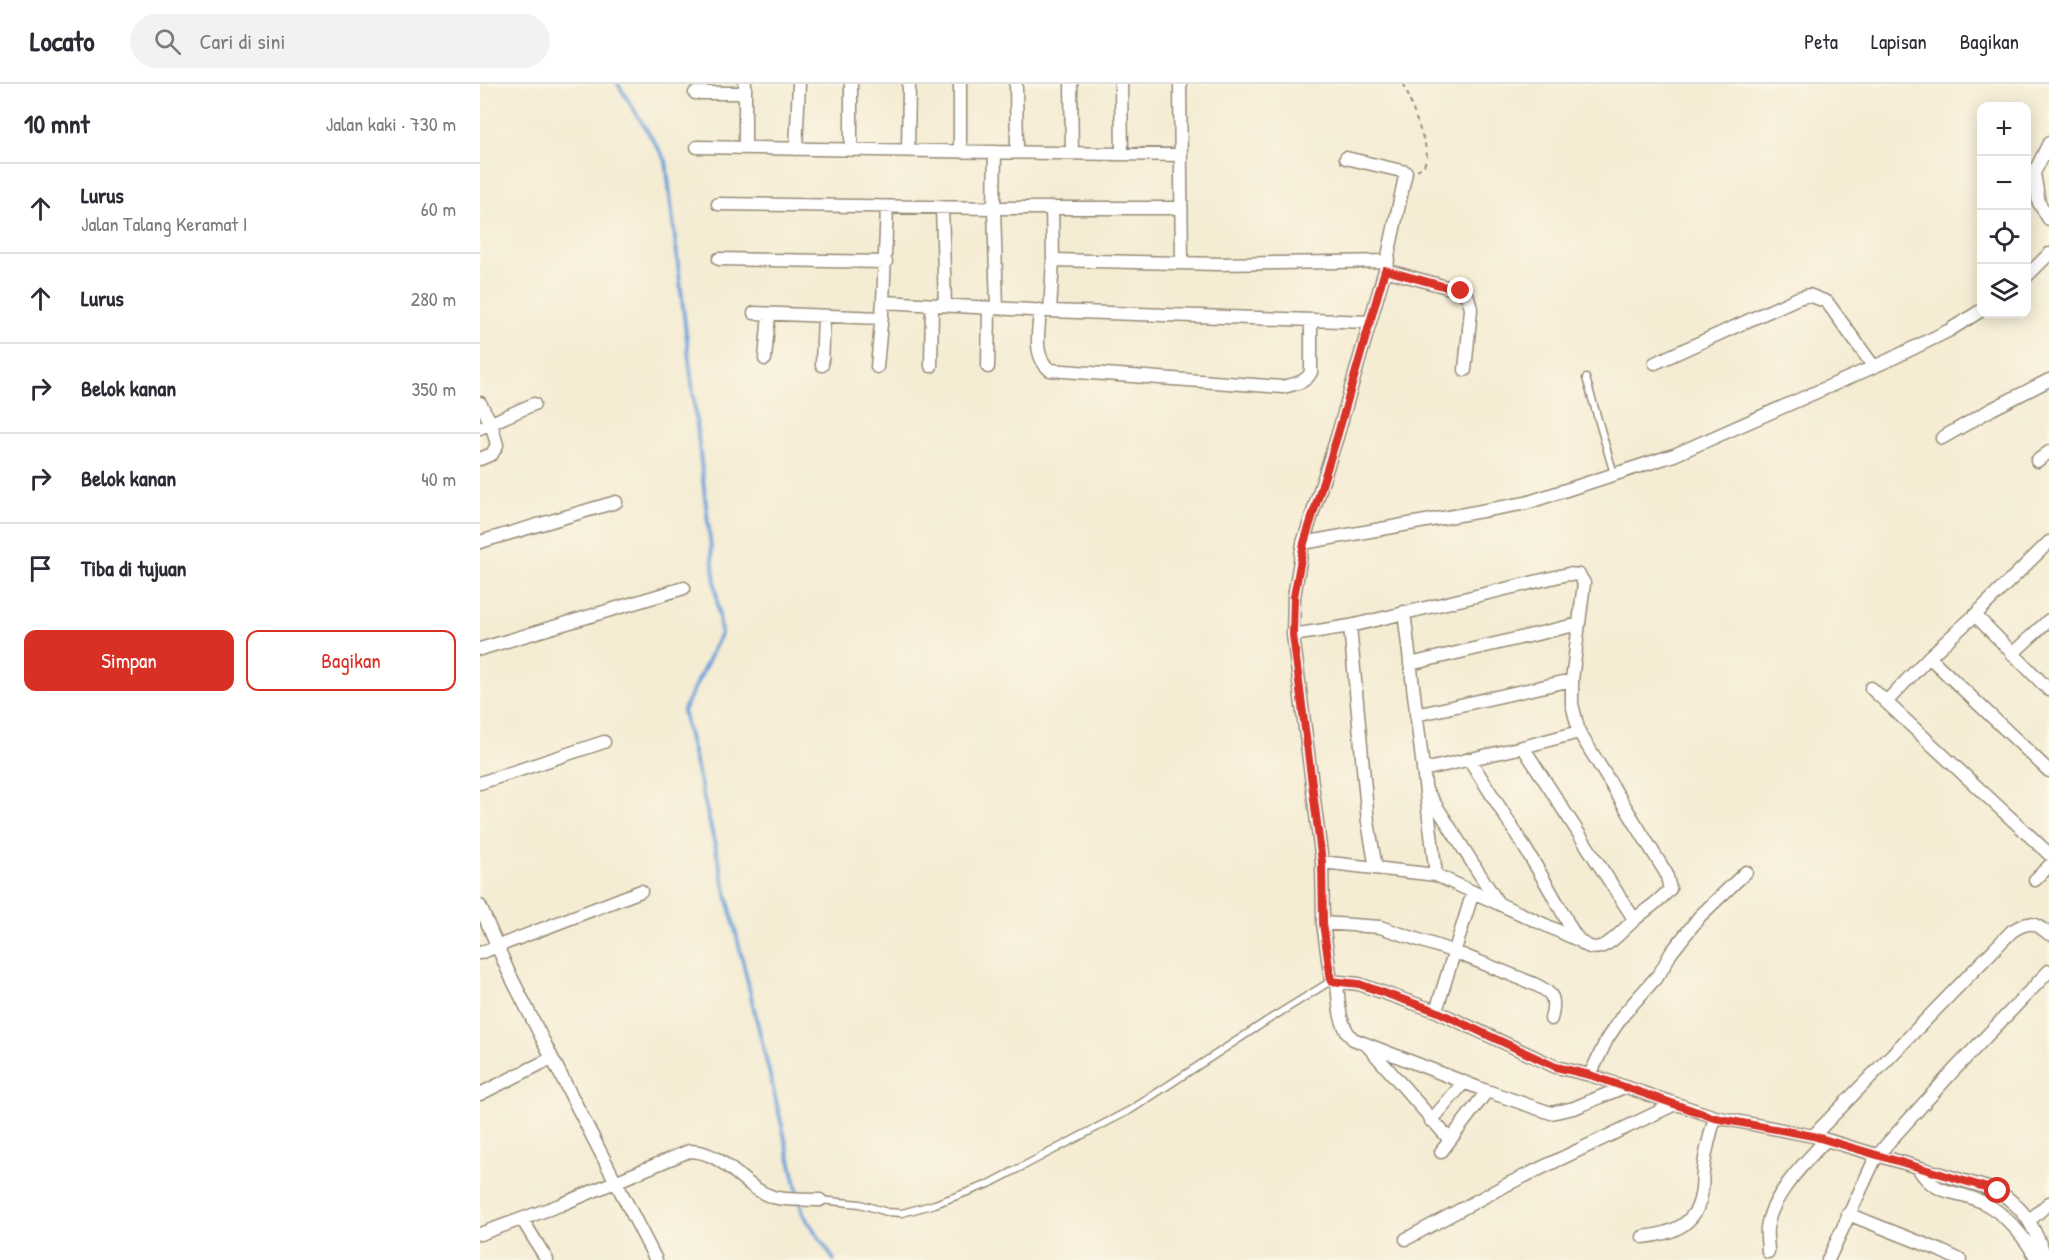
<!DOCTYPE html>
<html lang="id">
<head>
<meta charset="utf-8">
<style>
  :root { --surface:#fff; --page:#f2f2f3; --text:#2b2b33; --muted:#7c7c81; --line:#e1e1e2; --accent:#d93025 }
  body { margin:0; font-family:"Patrick Hand",sans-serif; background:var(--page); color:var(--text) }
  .controls { position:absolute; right:18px; top:18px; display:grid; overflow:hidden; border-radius:12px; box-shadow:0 3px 15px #0003 }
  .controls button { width:54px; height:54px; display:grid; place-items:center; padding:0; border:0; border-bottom:2px solid var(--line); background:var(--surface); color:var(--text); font:30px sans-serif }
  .stop { position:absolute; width:18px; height:18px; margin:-14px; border:4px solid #d93025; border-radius:50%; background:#fff }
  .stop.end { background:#d93025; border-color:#fff; box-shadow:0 2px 6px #0008 }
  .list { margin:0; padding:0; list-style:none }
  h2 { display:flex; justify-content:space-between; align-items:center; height:78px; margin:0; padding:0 24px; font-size:26px }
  h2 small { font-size:20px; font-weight:400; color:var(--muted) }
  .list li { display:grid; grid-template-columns:39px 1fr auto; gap:18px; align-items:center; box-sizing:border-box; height:90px; padding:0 24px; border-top:2px solid var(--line) }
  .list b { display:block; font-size:22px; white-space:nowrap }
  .list p { margin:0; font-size:20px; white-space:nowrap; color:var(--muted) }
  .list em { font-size:20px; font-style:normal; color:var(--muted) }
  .actions { display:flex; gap:12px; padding:18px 24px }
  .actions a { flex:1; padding:14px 0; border:2px solid var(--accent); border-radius:12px; text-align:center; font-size:21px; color:var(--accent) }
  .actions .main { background:var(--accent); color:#fff }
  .icon { flex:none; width:33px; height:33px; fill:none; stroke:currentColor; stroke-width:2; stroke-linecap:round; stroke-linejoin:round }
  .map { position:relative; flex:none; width:1569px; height:1176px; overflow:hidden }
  header { display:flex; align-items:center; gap:36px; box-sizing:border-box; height:84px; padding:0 30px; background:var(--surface); border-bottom:2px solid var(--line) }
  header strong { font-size:28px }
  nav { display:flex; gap:33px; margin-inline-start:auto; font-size:21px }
  .search { width:420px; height:54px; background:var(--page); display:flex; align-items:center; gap:15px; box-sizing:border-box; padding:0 21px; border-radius:33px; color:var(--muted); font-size:22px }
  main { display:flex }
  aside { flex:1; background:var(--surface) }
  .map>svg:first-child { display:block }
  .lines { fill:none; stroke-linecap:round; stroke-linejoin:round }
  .stream { stroke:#6ca1d9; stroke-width:4 }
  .lane-casing { stroke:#988b78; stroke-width:9 }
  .street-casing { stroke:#988b78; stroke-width:15 }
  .path { stroke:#988b78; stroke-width:2; stroke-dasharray:4.5 4.5; stroke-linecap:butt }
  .lane { stroke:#fff; stroke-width:6 }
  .street { stroke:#fff; stroke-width:12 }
  .route { stroke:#d93025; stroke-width:8 }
</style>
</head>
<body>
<header>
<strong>Locato</strong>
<div class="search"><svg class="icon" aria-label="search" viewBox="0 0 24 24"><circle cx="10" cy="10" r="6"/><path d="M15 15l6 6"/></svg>Cari di sini</div>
<nav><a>Peta</a><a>Lapisan</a><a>Bagikan</a></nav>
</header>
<main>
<aside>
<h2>10 mnt<small>Jalan kaki · 730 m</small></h2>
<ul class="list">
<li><svg class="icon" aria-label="ahead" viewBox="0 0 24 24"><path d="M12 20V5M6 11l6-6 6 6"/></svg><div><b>Lurus</b><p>Jalan Talang Keramat I</p></div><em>60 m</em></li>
<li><svg class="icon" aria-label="ahead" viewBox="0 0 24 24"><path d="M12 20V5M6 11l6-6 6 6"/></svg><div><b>Lurus</b></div><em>280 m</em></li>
<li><svg class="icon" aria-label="right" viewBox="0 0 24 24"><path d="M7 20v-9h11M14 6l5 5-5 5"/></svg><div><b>Belok kanan</b></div><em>350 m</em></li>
<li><svg class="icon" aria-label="right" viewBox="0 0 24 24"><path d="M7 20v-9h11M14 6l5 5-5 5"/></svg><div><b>Belok kanan</b></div><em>40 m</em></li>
<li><svg class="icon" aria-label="arrive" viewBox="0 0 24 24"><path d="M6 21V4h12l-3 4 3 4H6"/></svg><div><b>Tiba di tujuan</b></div></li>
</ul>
<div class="actions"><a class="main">Simpan</a><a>Bagikan</a></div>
</aside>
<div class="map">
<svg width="1569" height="1176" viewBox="0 0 1569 1176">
  <rect width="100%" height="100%" fill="#fcf5e5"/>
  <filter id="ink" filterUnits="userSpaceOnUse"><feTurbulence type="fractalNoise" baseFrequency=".0167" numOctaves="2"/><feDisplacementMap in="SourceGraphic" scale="12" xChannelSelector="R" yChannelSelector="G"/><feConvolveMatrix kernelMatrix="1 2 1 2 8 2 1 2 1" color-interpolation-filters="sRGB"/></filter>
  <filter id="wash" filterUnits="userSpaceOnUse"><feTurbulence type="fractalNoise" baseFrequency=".008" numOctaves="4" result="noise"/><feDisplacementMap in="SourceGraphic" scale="24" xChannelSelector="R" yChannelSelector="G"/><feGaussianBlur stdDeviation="1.35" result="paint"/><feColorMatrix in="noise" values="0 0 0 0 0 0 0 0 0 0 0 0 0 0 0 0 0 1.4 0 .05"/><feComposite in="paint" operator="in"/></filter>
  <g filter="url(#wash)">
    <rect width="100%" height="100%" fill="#f4ecd3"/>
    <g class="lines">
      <path class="stream" d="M138 0 186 77 241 550 203 627 323 1130 354 1176"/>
    </g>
  </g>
  <g filter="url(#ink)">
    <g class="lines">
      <g class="lane-casing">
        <path id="lane" d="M1106 294 1134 390
          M340 1116 380 1120 407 1128 422 1129 455 1120 509 1100 652 1025 788 936 851 897"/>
      </g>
      <g class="street-casing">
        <path id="street" d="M480 0V67
          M536 0 537 68
          M591 0 592 69
          M641 0 642 70
          M700 0 702 179
          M215 9H265
          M1569 59 1554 89 1559 119 1569 135
          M217 63 701 71
          M265 64V0
          M316 65 319 0
          M371 65V0
          M428 67 429 0
          M515 68 514 124 517 224
          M238 120 514 124H701
          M462 123 465 221
          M239 175 406 178
          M573 176 739 180 908 177
          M905 186 981 207 988 213 991 225 985 286
          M1546 193 1569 170
          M403 218 570 227 890 238
          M560 226C559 247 552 272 570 286L803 303C814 300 826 299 831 288V236
          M570 227 573 176 572 123
          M274 229 401 234
          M285 275 289 230
          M1175 279 1318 214 1329 211 1347 218 1394 283
          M342 281 344 232
          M451 282 452 221
          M397 283 403 218 407 123
          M508 283 509 224
          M0 319 11 339 17 361 12 370 0 375
          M0 344 54 320
          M1462 354 1512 325 1569 296
          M1557 377 1569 368
          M0 458 136 418
          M1569 458 1495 531 1569 606
          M823 459 1046 419 1194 371 1409 276 1468 247 1502 226
          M924 528 956 791
          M870 542 888 738 896 784
          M813 551 814 513 823 459 857 353 905 186 926 88 866 74
          M0 565 204 504
          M1532 570 1569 536
          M1449 573 1569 687
          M930 580 1099 540
          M1391 604 1569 770
          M1406 618 1449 573 1495 531
          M936 631 1092 596
          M1043 663 1154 835
          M989 675C1021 725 1052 773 1080 824 1088 837 1094 858 1110 863 1127 868 1144 844 1155 835 1167 825 1180 817 1190 805L1186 789 1099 648
          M943 686 1043 663 1099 648 1092 620V596L1103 507 1104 499 1099 491 1088 490 870 542 813 551 842 778 843 839 851 897 879 900 910 911 956 927 1076 983 1110 991 1235 1033 1333 1052 1518 1107C1549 1128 1553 1143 1567 1176
          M0 699 124 658
          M948 709 1018 819
          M842 778 956 791 993 808 956 927
          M1555 796 1569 782
          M993 808 1098 856
          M0 822 28 887 72 974 176 1176
          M843 839 900 843 975 868 1054 900C1074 909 1076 914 1071 935
          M0 869 161 807
          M857 898C859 919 858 940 873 955L1004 1006 1071 1029 1094 1024 1144 1003
          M886 960 970 1056
          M1110 991 1127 955 1143 931 1180 889 1191 869 1220 832 1266 788
          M0 1010 72 974
          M951 1037 984 998
          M1333 1052 1532 847C1549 837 1553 837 1569 850
          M961 1068 1007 1007
          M1438 1084C1456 1113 1475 1105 1502 1118 1524 1128 1547 1155 1557 1176
          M1368 1130 1459 1166 1480 1176
          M42 1135 67 1176
          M1550 1136 1569 1119
          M0 1150 80 1121 209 1067C245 1067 261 1103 293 1113 307 1117 325 1115 340 1116
          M1163 1153C1190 1150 1216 1142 1221 1111 1223 1104 1222 1096 1223 1088 1225 1069 1230 1051 1235 1033
          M926 1155 1028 1100 1195 1020
          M1288 1168C1288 1160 1286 1152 1287 1144 1291 1112 1325 1078 1346 1056
          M1348 1176 1394 1077 1407 1060 1475 985 1569 887"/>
      </g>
      <path class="path" d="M924 0 945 60 947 72 944 82 937 86"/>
      <use href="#lane" class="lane"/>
      <use href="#street" class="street"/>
    </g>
  </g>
  <g class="lines" filter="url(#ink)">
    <path class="route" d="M981 207 905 186 857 353 824 459 814 513 813 551 842 778 843 839 851 897 879 900 910 911 956 927 1076 983 1110 991 1235 1034 1333 1052 1518 1107"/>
  </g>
</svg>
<div class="controls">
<button>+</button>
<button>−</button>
<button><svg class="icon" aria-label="locate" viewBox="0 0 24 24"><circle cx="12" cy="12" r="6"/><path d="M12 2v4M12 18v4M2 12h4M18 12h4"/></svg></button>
<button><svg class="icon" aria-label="layers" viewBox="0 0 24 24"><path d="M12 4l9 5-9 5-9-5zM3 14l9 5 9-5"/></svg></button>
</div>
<div class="stop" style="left:1518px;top:1107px"></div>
<div class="stop end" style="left:981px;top:207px"></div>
</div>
</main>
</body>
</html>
